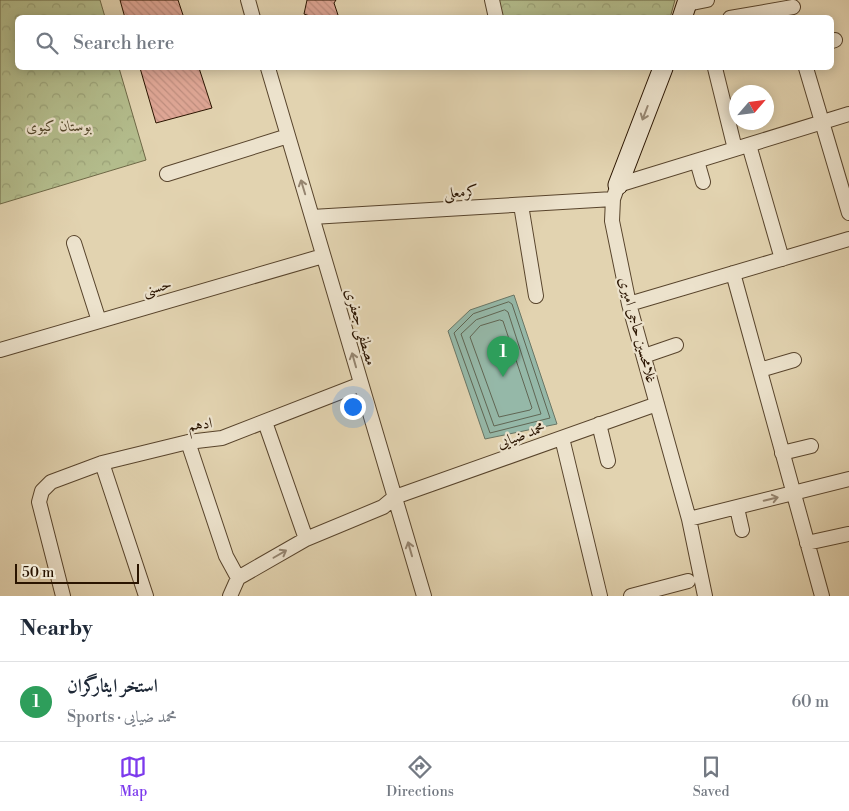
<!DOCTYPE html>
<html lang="en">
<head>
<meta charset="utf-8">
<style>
  :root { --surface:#fff; --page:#f6f6f7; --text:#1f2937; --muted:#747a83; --line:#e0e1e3; --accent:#7c3aed }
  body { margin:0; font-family:"Libre Bodoni",Amiri,serif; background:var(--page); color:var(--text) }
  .compass { position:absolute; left:729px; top:85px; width:45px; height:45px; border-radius:50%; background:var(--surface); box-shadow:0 2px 12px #0003; rotate:62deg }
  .scale { position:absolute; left:15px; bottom:12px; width:124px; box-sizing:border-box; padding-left:5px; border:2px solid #2a1400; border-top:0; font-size:14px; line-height:18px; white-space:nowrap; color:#2a1400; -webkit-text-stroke:4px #ece2cc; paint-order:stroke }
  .you { position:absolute; left:352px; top:406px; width:18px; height:18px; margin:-12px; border:4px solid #fff; border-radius:50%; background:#1a73e8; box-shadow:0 0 0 8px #1a73e833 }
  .badge { display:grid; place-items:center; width:32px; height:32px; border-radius:50%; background:var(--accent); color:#fff; font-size:16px; font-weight:700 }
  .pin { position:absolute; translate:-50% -41px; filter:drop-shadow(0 1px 2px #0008) }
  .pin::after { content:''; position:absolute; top:26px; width:18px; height:15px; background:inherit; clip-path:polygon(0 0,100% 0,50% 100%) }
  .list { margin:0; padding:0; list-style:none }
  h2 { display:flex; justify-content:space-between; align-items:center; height:65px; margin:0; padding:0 20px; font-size:21px }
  h2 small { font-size:16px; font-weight:400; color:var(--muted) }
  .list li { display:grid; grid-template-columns:32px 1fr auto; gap:15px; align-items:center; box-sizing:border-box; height:80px; padding:0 20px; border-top:1px solid var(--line) }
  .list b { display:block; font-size:19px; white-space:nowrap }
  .list p { margin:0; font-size:16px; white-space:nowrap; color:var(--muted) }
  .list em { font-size:16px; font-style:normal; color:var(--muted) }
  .icon { flex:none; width:28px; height:28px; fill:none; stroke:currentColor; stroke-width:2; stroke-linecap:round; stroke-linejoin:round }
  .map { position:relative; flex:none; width:849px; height:596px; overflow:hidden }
  .search { position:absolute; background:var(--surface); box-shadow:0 2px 12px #0003; left:15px; right:15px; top:15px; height:55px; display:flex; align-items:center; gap:12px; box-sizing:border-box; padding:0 18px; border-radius:8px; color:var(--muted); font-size:19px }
  .sheet { height:145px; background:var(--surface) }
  nav { display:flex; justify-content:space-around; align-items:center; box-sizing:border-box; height:70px; border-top:1px solid var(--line); background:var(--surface); font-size:14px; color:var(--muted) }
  nav a { display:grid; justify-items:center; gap:2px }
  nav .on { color:var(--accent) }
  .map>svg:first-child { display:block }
  .park { fill:url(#park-crowns); stroke:#6e6846 }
  .water { fill:#95b8a8; stroke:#6a7665 }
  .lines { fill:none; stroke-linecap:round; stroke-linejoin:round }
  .shore { stroke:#606654; stroke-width:1 }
  .building { fill:url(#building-back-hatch); stroke:#2a1400 }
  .street-casing { stroke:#58442c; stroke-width:16 }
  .secondary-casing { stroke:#2a1400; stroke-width:21 }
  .street { stroke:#ece2cc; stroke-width:14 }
  .secondary { stroke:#ece2cc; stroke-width:19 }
  .oneway { stroke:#958570 }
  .labels { text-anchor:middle; stroke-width:4.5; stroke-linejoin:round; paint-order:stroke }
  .park-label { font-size:15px; font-style:italic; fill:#53462a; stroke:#ece2cc }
  .street-label { font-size:15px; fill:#2a1400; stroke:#ece2cc }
</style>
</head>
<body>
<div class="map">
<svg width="849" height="596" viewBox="0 0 849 596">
  <defs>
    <pattern id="park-crowns" width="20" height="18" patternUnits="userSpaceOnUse" patternTransform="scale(1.25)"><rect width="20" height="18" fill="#b3bc8c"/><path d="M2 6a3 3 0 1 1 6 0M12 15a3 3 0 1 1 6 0" fill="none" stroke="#9aa177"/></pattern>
    <pattern id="building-back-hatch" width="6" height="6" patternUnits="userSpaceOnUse" patternTransform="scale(1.25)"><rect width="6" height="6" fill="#dea695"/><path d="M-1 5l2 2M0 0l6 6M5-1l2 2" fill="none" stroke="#bf8e7f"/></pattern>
  </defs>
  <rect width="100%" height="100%" fill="#e2d3b0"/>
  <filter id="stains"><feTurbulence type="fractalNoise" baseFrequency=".004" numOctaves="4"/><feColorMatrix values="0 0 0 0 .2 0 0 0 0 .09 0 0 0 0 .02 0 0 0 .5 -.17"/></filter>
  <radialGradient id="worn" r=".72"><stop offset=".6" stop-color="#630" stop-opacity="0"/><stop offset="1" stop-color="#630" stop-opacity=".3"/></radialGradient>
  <path class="park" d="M0 0H100L105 17 18 18V68H119L146 160 0 204Z
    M498 0H675L670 18 503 17Z"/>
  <path class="water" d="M514 295 557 424 485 439 448 331 470 310Z"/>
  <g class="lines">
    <path class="shore" d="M509 302 512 304 550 418 490 433 454 333 473 314Z
      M505 310 508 312 541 414 494 426 461 334 476 320Z
      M500 320 503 321 532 408 530 410 499 417 470 337 480 326Z"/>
  </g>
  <path class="building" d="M120 0H178L184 18H125Z
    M307 0H336L334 3 339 18H315L304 14Z
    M140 68H199L212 108 156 123Z"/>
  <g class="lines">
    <g class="street-casing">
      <path id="street" d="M248 0 253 18
        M492 0 496 18
        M687 4 707 0
        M730 18 793 7
        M832 41 835 40
        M268 68 424 596
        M715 68 735 149
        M806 68 849 213
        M749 145 782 259
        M697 161 703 182
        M167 174 288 136
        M521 205 536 296
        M312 217 613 199
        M74 243 99 321
        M733 273 822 596
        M629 304 849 239
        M0 350 323 256
        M644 356 676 345
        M760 370 794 360
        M265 422 306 539
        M599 424 608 461
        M562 438 600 596
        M188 442 226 556 238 578
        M782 453 811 446
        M102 463 146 596
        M737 508 742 530
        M689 519 849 479
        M807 543 848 534
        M63 596 39 502 42 491 51 482 102 463 188 442 222 438 361 384
        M230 596 238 578 306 539 383 507 395 497 657 404
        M631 596 688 581
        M705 596 689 519 629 304 612 221 613 199 618 185 849 114"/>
    </g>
    <g class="secondary-casing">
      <path id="secondary" d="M682 18 688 0
        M618 185 663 68"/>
    </g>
    <use href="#street" class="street"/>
    <use href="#secondary" class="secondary"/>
  </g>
  <defs><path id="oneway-shaft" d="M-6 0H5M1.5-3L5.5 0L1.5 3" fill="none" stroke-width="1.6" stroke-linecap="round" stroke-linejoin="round" transform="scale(1.25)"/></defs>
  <g class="oneway">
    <use href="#oneway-shaft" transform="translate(645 113) rotate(111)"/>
    <use href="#oneway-shaft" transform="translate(303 187) rotate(-107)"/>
    <use href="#oneway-shaft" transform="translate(354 360) rotate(-106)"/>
    <use href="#oneway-shaft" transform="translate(771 499) rotate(-14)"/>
    <use href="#oneway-shaft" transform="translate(410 549) rotate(-106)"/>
    <use href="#oneway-shaft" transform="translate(280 554) rotate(-30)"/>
  </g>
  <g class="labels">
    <g class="park-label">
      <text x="59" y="131">بوستان کیوی</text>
    </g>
    <g class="street-label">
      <text transform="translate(461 192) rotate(-3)" y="5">کرمعلی</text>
      <text transform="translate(157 287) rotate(-16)" y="5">حسنی</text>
      <text transform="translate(361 327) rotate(74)" y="5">مصطفی جعفری</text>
      <text transform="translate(638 330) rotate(75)" y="5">غلامحسین حاجی امیری</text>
      <text transform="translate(200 424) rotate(-7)" y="5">ادهم</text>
      <text transform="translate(521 435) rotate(-20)" y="5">محمد ضیایی</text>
    </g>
  </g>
  <rect width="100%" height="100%" filter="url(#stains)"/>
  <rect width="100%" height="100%" fill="url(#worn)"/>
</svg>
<svg class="compass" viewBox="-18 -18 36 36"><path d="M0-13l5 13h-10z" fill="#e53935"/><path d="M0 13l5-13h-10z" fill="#747a83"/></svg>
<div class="scale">50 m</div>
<div class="you"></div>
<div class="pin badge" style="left:503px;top:377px;background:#2e9e5b">1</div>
<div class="search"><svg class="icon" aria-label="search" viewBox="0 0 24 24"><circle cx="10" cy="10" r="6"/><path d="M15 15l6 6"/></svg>Search here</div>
</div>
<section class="sheet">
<h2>Nearby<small></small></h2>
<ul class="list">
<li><span class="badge" style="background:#2e9e5b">1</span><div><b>استخر ایثارگران</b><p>Sports · محمد ضیایی</p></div><em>60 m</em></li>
</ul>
</section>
<nav>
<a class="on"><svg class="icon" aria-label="map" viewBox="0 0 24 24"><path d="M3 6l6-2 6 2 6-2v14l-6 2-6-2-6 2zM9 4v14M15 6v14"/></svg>Map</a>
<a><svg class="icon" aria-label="directions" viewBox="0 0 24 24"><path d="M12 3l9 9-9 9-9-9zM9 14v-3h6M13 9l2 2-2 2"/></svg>Directions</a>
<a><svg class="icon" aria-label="saved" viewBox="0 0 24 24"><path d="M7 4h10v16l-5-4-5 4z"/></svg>Saved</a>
</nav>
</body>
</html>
